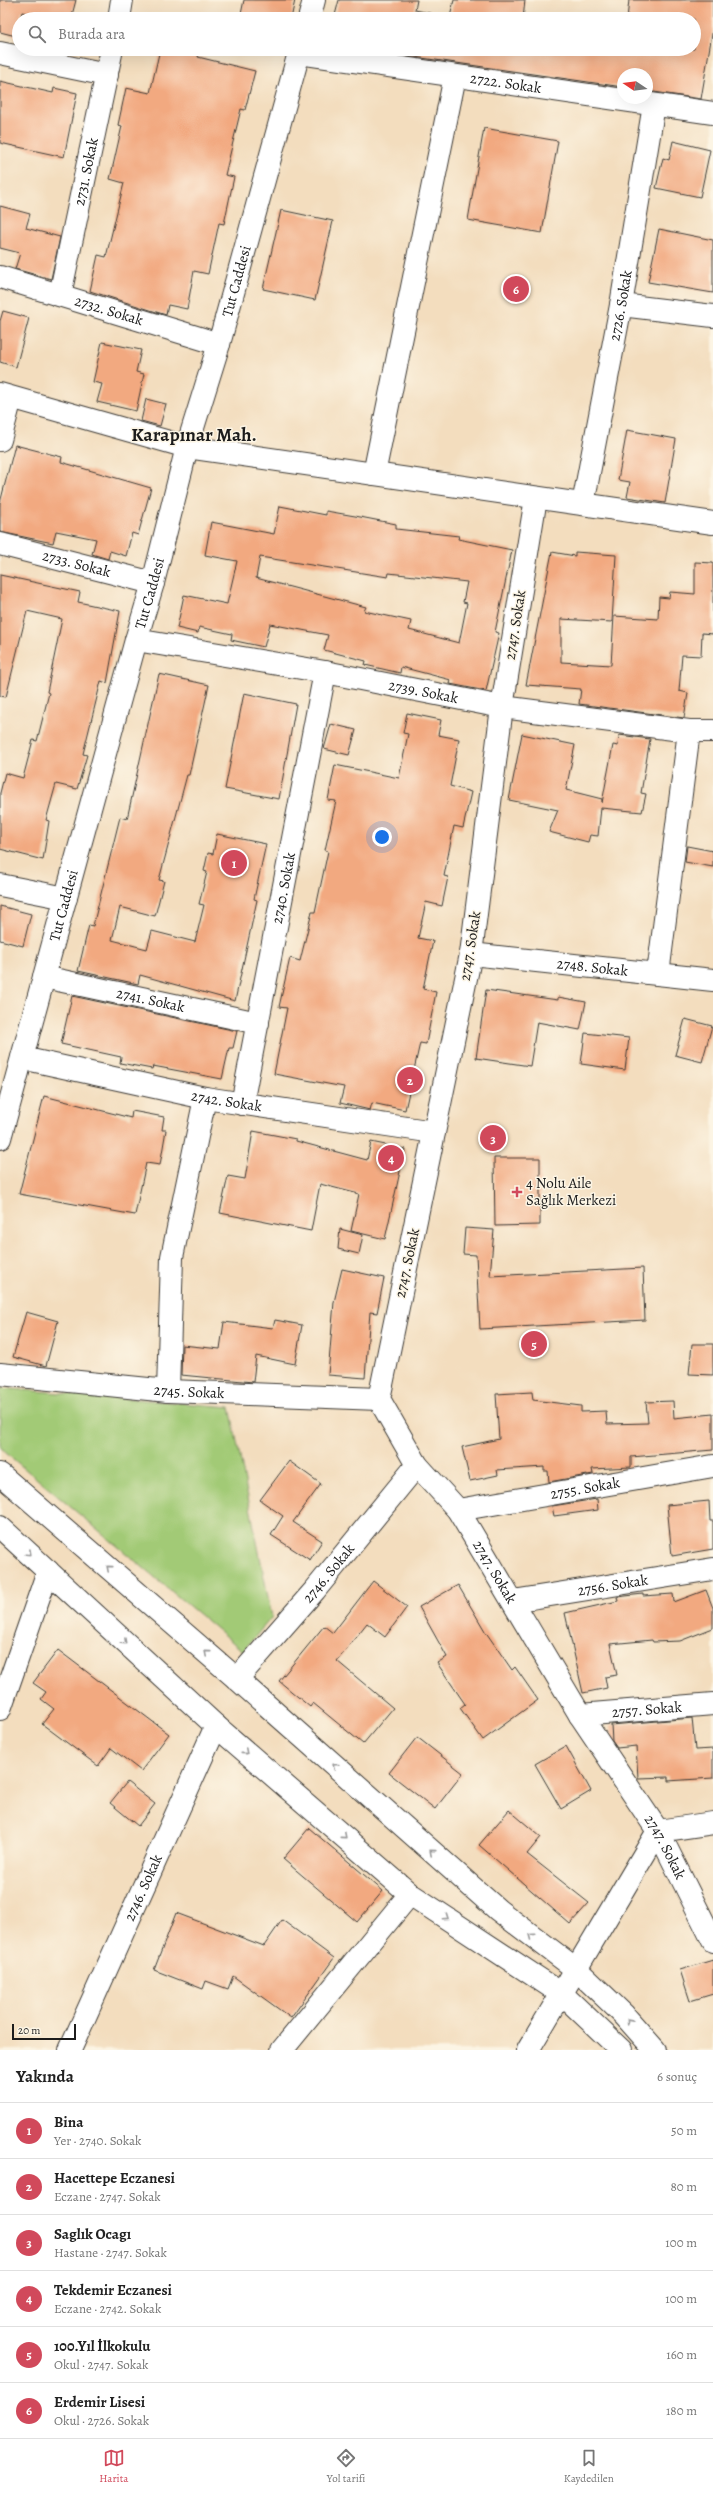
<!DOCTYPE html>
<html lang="tr">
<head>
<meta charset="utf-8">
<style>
  :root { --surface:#fff; --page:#f6f6f6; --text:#222; --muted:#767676; --line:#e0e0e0; --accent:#d1495b }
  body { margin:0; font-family:Alegreya,serif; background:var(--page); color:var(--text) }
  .compass { position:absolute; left:617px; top:68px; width:36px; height:36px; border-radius:50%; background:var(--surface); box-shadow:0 4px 16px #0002; rotate:283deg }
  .scale { position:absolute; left:12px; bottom:10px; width:64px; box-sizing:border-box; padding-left:4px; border:2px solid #1c1c1c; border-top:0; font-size:11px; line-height:14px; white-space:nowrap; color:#1c1c1c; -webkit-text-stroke:3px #fcf5e5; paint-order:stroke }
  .you { position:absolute; left:382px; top:837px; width:14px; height:14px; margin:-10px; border:3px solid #fff; border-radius:50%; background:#1a73e8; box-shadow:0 0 0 6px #1a73e833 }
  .badge { display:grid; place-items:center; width:26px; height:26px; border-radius:50%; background:var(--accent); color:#fff; font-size:13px; font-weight:700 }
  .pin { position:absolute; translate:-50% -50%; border:2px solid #fff; box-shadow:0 1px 4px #0006 }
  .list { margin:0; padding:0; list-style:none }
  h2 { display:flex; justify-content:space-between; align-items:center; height:52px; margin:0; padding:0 16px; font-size:17px }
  h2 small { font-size:13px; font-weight:400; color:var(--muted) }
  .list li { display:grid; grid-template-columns:26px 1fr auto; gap:12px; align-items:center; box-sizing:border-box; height:56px; padding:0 16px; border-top:1px solid var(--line) }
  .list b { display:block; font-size:15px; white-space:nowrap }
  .list p { margin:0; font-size:13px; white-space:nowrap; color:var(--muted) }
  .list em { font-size:13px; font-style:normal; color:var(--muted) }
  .icon { flex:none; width:22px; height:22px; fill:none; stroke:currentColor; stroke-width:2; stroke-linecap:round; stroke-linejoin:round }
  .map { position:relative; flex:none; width:713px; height:2050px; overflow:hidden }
  .search { position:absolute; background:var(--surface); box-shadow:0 4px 16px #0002; left:12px; right:12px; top:12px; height:44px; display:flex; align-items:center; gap:10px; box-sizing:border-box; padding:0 14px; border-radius:22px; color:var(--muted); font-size:15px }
  .sheet { height:388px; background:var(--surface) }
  nav { display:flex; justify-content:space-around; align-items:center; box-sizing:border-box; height:56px; border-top:1px solid var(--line); background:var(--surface); font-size:11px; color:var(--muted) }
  nav a { display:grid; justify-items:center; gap:2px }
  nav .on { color:var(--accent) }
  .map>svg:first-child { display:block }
  .green { fill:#a2ca76; stroke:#5f7349 }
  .building { fill:#f2a980; fill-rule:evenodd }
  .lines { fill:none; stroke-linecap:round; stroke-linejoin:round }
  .minor-casing { stroke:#3c3934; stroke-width:24 }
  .tertiary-casing { stroke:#3c3934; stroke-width:24 }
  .secondary-casing { stroke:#3c3934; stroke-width:24 }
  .minor { stroke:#fff; stroke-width:22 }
  .tertiary { stroke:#fff; stroke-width:22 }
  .secondary { stroke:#fff; stroke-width:22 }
  .oneway { stroke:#999 }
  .poi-dot { fill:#d1495b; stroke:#fcf5e5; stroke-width:1.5 }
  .labels { text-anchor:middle; stroke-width:3; stroke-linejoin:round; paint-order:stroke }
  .street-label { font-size:15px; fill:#1c1c1c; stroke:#fcf5e5 }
  .poi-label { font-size:15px; fill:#1c1c1c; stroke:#fcf5e5; text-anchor:start }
  .district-label { font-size:19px; font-weight:bold; fill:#1c1c1c; stroke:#fcf5e5 }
</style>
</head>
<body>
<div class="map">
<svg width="713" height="2050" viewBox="0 0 713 2050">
  <rect width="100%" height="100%" fill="#fcf5e5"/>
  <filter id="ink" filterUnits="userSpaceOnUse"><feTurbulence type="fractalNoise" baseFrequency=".025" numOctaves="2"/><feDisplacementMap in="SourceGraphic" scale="8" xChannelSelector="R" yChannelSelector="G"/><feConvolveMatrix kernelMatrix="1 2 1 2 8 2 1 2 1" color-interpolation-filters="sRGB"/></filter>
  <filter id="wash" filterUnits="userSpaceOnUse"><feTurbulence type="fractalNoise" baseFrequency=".012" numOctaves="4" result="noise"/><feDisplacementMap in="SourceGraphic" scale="16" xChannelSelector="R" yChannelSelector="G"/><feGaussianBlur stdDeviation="0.9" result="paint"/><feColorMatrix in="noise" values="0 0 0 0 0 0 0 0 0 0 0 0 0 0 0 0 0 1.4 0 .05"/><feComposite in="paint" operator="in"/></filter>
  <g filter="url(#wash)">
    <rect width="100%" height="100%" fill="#f3ddbe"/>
    <path class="green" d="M0 1388 230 1407 272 1617 243 1651 0 1448Z"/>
    <g id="blocks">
      <path class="building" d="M0 0H76L71 19H51L22 12 16 36 0 32Z
        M244 0H295L291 19H240Z
        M339 0H417L415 10 450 17 454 0H525L523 19H334Z
        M629 0H713V28L701 99 647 91V74H623V87L359 49H694V19H627Z
        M160 49H200L198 57 255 71 245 110 241 109 225 175 234 177 224 224 219 223 208 274 194 271 187 309 168 305 166 315 90 291 98 255 106 257 124 183 110 179 122 126 118 125 126 88 150 93Z
        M0 81 53 93 54 88 77 93 64 157 0 143Z
        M484 128 558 141 542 233 468 220Z
        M673 141 710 150 700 197 656 188 663 158 669 160Z
        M0 206 30 214 26 228 60 237 51 279 15 269 20 253 0 248Z
        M281 210 333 221 315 300 263 289Z
        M659 229 713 240V293L648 282Z
        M3 311 29 318 16 367 0 362V321Z
        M102 342 141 350 136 372 144 374 136 411 97 402 102 384 93 382Z
        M146 399 166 404 160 426 141 421Z
        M627 430 676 439 665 503 627 497 630 482 618 480Z
        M15 445 62 457 61 462 151 488 138 535 132 533 126 556 110 551 108 559 92 554 96 539 56 531 53 543 0 532V503Z
        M280 506 326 515V511L355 516 396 524V529L459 536 458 539 512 550 495 632 499 633 486 691 450 684 451 680 401 667 400 673 365 665 366 661 324 650 328 635 270 624 264 647 231 640 232 634 199 627 198 633 177 628 184 595 227 604 237 561 205 555 211 522 274 534ZM260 557 388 577 389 573 467 582 463 602 467 603 459 643 409 630 411 621 364 611 366 607 256 578Z
        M552 552 575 556V552L616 555 612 622 561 619V662L611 665 614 616 658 619 659 597 669 598 670 592 695 594V562L713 563V634L702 633 701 656 682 655 679 691 688 693 684 718 579 704 581 689 526 685Z
        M0 575 80 592 78 602 120 611 107 683 101 681 83 754 87 755 77 789 56 784 46 820 49 821 43 860 0 849V793L5 773 23 778 33 740 37 741 49 693 47 692 62 619 27 611 6 697 0 696Z
        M159 674 209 685 189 775H187L159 880 164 881 155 916 120 907 112 940 147 949 152 931 195 942 204 905 199 904 207 872 204 871 208 853 213 854 217 834 266 844 254 899 257 900 235 1001 140 975 138 984 78 971 89 925 93 926 120 817 127 819Z
        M244 693 296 704 279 799 225 789Z
        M407 713 441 720 438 735 459 739 450 786 471 792 463 828 454 826 444 876 448 877 442 906 426 902 418 938 433 941 423 989 436 992 426 1044 420 1043 405 1110 372 1103 370 1110 340 1103 344 1087 274 1074 287 1008 279 1007 290 958 300 961 312 912H315L328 851 325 850 336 801 328 800 335 765 399 778 408 734 403 733Z
        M331 724 356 730 349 755 324 749Z
        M522 734 575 745 566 790 602 799V803L613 745 618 746 619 735 650 739 641 793 646 794 642 812 601 808 598 836 590 835 588 842 549 832 558 810 509 800Z
        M687 846 713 851V867L685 862Z
        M0 906 31 914 23 946 0 940Z
        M486 990 558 1000V997L586 1002 580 1030 537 1022 530 1066 476 1058Z
        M72 996 237 1031 233 1048H229L222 1079 153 1066 152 1069 120 1063 121 1057 61 1044Z
        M685 1019 712 1026 702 1062 675 1055Z
        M585 1033 629 1038 625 1070 581 1064Z
        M44 1096 131 1118 132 1111 164 1117 162 1130H166L160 1165 146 1163 135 1215 19 1194Z
        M253 1131 296 1139V1141L367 1160 371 1142 405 1149 385 1239 351 1231 359 1194 320 1184 311 1231 220 1213 228 1176 245 1179Z
        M494 1158H540V1225L495 1226Z
        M465 1228 494 1230 490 1276 643 1268 645 1320 480 1329 476 1255 463 1254Z
        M340 1229 363 1235 359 1254 338 1249Z
        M342 1269 384 1278 377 1313 370 1312 365 1378 328 1375 334 1302Z
        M26 1312 58 1321 46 1366 13 1357Z
        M275 1320 302 1325 295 1364 256 1356 253 1382 181 1375 182 1345 220 1349 224 1322 273 1328Z
        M692 1344H713V1375L689 1374Z
        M532 1392 533 1400 581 1406V1412L606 1411 607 1424 648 1423 646 1402 673 1401 674 1418 713 1414V1450L631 1457V1467L592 1469 593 1474 549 1482 548 1471H544V1467L497 1470 498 1475 470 1481 462 1447 499 1439 496 1394Z
        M289 1461 321 1484 293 1522 322 1541 310 1560 271 1535 283 1516 260 1500Z
        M597 1499 598 1510 554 1516 552 1506Z
        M709 1501 710 1521H713V1549L672 1556 667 1505Z
        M373 1581 407 1607 385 1637 367 1623 337 1661 393 1708 363 1744 313 1703 310 1707 279 1681 324 1626 333 1633Z
        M458 1585 485 1631 512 1670 515 1667 538 1700 483 1740 460 1708 465 1704 437 1663 447 1657 419 1607Z
        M706 1590 713 1608V1628L680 1641 653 1642 652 1640 610 1644 617 1675 605 1677 607 1688 583 1693 565 1613 618 1601 617 1597 643 1594V1596L673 1594 674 1602Z
        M58 1650 169 1734 141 1771 111 1748 98 1766 42 1724 54 1709 41 1699 46 1692 33 1683Z
        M692 1718 695 1750 713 1749V1778L668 1781V1777L638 1778 636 1746 617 1748 612 1741 611 1725Z
        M417 1737 463 1773 435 1809 389 1773Z
        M566 1746 591 1791 561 1809 535 1764Z
        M127 1782 155 1804 138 1826 110 1803Z
        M509 1810 541 1837 527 1854 589 1903 570 1924 479 1845Z
        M309 1828 383 1891 357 1922 283 1859Z
        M176 1913 264 1946 282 1920 334 1958 291 2018 233 1976 228 1989 206 1981 203 1989 154 1970Z
        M713 1960V1994L690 2001 680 1970Z"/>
    </g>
  </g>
  <g filter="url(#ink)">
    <use href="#blocks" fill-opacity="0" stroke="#3c3934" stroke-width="1"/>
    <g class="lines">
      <g class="minor-casing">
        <g id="minor">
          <path d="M119 19 122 0"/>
          <path d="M0 53 107 75"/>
          <path id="s1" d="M299 53 713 113"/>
          <path id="s2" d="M0 277 219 344"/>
          <path id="s3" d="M60 295 112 49"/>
          <path d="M621 305 713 316"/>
          <path d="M0 440 11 398"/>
          <path d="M374 474 455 76"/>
          <path id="s4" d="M536 498 502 707 471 954 379 1399 417 1465 458 1510 580 1715 658 1831 713 1941"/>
          <path id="s5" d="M583 504 621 305 654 105"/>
          <path id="s6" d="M0 544 153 583"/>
          <path id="s7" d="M136 640 325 672 502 707 689 731H713"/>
          <path d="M0 885 66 898"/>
          <path id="s8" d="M471 954 713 980"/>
          <path d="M658 974 689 731"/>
          <path id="s9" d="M44 977 258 1023"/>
          <path id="s10" d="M22 1058 205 1098 434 1132"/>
          <path id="s11" d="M242 1104 325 672"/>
          <path id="s12" d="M0 1374 168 1391 379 1399"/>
          <path d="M168 1391 172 1257 205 1098"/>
          <path id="s13" d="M458 1510 713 1466"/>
          <path id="s14" d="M513 1601 713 1569"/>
          <path id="s15" d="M237 1679 315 1590 417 1465"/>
          <path d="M0 1709 48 1571"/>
          <path id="s16" d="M580 1715 713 1704"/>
          <path id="s17" d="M70 2050 216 1726"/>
          <path d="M282 2050 410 1894"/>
          <path d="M528 2050 658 1831 713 1823"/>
        </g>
      </g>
      <g class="tertiary-casing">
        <g id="tertiary">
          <path d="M309 19 314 0"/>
          <path d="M0 394 187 447 713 523"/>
          <path id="s18" d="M0 1138 136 640 153 583 187 447 219 344 300 49"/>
        </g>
      </g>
      <g class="secondary-casing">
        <path id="secondary" d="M0 1474 237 1679 498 1910 576 1969 624 2015 655 2050
          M0 1527 216 1726 410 1894 562 1994 621 2050"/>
      </g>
      <use href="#minor" class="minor"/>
      <use href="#tertiary" class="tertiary"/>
      <use href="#secondary" class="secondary"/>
    </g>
    <defs><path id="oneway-chevron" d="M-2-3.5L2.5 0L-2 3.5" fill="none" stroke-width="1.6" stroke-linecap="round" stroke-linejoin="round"/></defs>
    <g class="oneway">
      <use href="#oneway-chevron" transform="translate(29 1553) rotate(43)"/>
      <use href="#oneway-chevron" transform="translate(109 1568) rotate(-139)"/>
      <use href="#oneway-chevron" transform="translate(124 1642) rotate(43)"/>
      <use href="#oneway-chevron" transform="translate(207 1653) rotate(-139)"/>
      <use href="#oneway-chevron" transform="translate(245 1752) rotate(41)"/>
      <use href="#oneway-chevron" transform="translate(335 1766) rotate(-139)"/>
      <use href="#oneway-chevron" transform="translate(344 1836) rotate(41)"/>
      <use href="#oneway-chevron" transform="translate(432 1852) rotate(-139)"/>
      <use href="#oneway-chevron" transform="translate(446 1917) rotate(34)"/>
      <use href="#oneway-chevron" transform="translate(531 1936) rotate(-143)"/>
      <use href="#oneway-chevron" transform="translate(629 2021) rotate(-132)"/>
    </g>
  </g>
  <path class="poi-dot" d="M515 1186h4v4h4v4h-4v4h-4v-4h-4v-4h4z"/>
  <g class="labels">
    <g class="street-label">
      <text dy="5" stroke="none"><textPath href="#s1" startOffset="209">2722. Sokak</textPath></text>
      <text dy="5" stroke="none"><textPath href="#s3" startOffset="126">2731. Sokak</textPath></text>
      <text dy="5" stroke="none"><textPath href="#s18" startOffset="889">Tut Caddesi</textPath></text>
      <text dy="5" stroke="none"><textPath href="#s5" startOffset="202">2726. Sokak</textPath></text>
      <text dy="5" stroke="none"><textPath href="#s2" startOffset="114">2732. Sokak</textPath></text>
      <text dy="5" stroke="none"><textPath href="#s6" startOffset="79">2733. Sokak</textPath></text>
      <text dy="5" stroke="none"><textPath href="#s18" startOffset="565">Tut Caddesi</textPath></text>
      <text transform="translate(515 625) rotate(-81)" y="5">2747. Sokak</text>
      <text dy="5" stroke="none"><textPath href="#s7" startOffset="292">2739. Sokak</textPath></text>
      <text dy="5" stroke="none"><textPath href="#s11" startOffset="220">2740. Sokak</textPath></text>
      <text dy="5" stroke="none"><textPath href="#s18" startOffset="241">Tut Caddesi</textPath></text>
      <text transform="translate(470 946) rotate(-81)" y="5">2747. Sokak</text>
      <text dy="5" stroke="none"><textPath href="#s8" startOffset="122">2748. Sokak</textPath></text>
      <text dy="5" stroke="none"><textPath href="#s9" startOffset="109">2741. Sokak</textPath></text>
      <text dy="5" stroke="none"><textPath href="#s10" startOffset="209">2742. Sokak</textPath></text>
      <text transform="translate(407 1263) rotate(-78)" y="5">2747. Sokak</text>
      <text dy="5" stroke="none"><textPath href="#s12" startOffset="190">2745. Sokak</textPath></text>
      <text dy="5" stroke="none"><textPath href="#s13" startOffset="129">2755. Sokak</textPath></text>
      <text dy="5" stroke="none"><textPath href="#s4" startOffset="1124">2747. Sokak</textPath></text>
      <text dy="5" stroke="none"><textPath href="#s15" startOffset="140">2746. Sokak</textPath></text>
      <text dy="5" stroke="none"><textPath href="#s14" startOffset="101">2756. Sokak</textPath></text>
      <text dy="5" stroke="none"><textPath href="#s16" startOffset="67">2757. Sokak</textPath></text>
      <text dy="5" stroke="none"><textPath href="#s4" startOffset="1448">2747. Sokak</textPath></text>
      <text dy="5" stroke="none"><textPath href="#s17" startOffset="178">2746. Sokak</textPath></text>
    </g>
    <g class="poi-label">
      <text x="526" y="1188">4 Nolu Aile<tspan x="526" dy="17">Sağlık Merkezi</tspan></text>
    </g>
    <g class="district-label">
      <text x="194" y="441">Karapınar Mah.</text>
    </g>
  </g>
</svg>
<svg class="compass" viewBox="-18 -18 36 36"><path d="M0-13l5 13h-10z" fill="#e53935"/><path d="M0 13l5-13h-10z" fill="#767676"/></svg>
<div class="scale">20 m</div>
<div class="you"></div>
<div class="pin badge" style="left:234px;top:863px">1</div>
<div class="pin badge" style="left:410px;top:1080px">2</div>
<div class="pin badge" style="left:493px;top:1138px">3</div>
<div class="pin badge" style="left:391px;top:1158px">4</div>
<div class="pin badge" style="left:534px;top:1344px">5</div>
<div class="pin badge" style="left:516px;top:289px">6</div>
<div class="search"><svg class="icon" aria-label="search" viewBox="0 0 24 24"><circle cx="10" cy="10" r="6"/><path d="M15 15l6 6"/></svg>Burada ara</div>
</div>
<section class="sheet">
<h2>Yakında<small>6 sonuç</small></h2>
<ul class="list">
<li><span class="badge">1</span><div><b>Bina</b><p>Yer · 2740. Sokak</p></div><em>50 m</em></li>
<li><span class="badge">2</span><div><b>Hacettepe Eczanesi</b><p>Eczane · 2747. Sokak</p></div><em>80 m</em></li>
<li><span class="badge">3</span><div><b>Saglık Ocagı</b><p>Hastane · 2747. Sokak</p></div><em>100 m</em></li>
<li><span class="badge">4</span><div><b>Tekdemir Eczanesi</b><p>Eczane · 2742. Sokak</p></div><em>100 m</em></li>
<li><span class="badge">5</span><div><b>100.Yıl İlkokulu</b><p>Okul · 2747. Sokak</p></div><em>160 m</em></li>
<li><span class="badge">6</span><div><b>Erdemir Lisesi</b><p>Okul · 2726. Sokak</p></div><em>180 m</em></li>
</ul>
</section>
<nav>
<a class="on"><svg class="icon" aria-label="map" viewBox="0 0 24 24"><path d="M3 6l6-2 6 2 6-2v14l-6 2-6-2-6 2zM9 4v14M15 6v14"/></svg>Harita</a>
<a><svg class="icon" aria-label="directions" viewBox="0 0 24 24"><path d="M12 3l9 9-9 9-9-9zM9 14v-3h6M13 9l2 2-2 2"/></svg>Yol tarifi</a>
<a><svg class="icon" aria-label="saved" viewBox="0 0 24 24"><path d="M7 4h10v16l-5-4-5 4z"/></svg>Kaydedilen</a>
</nav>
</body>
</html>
